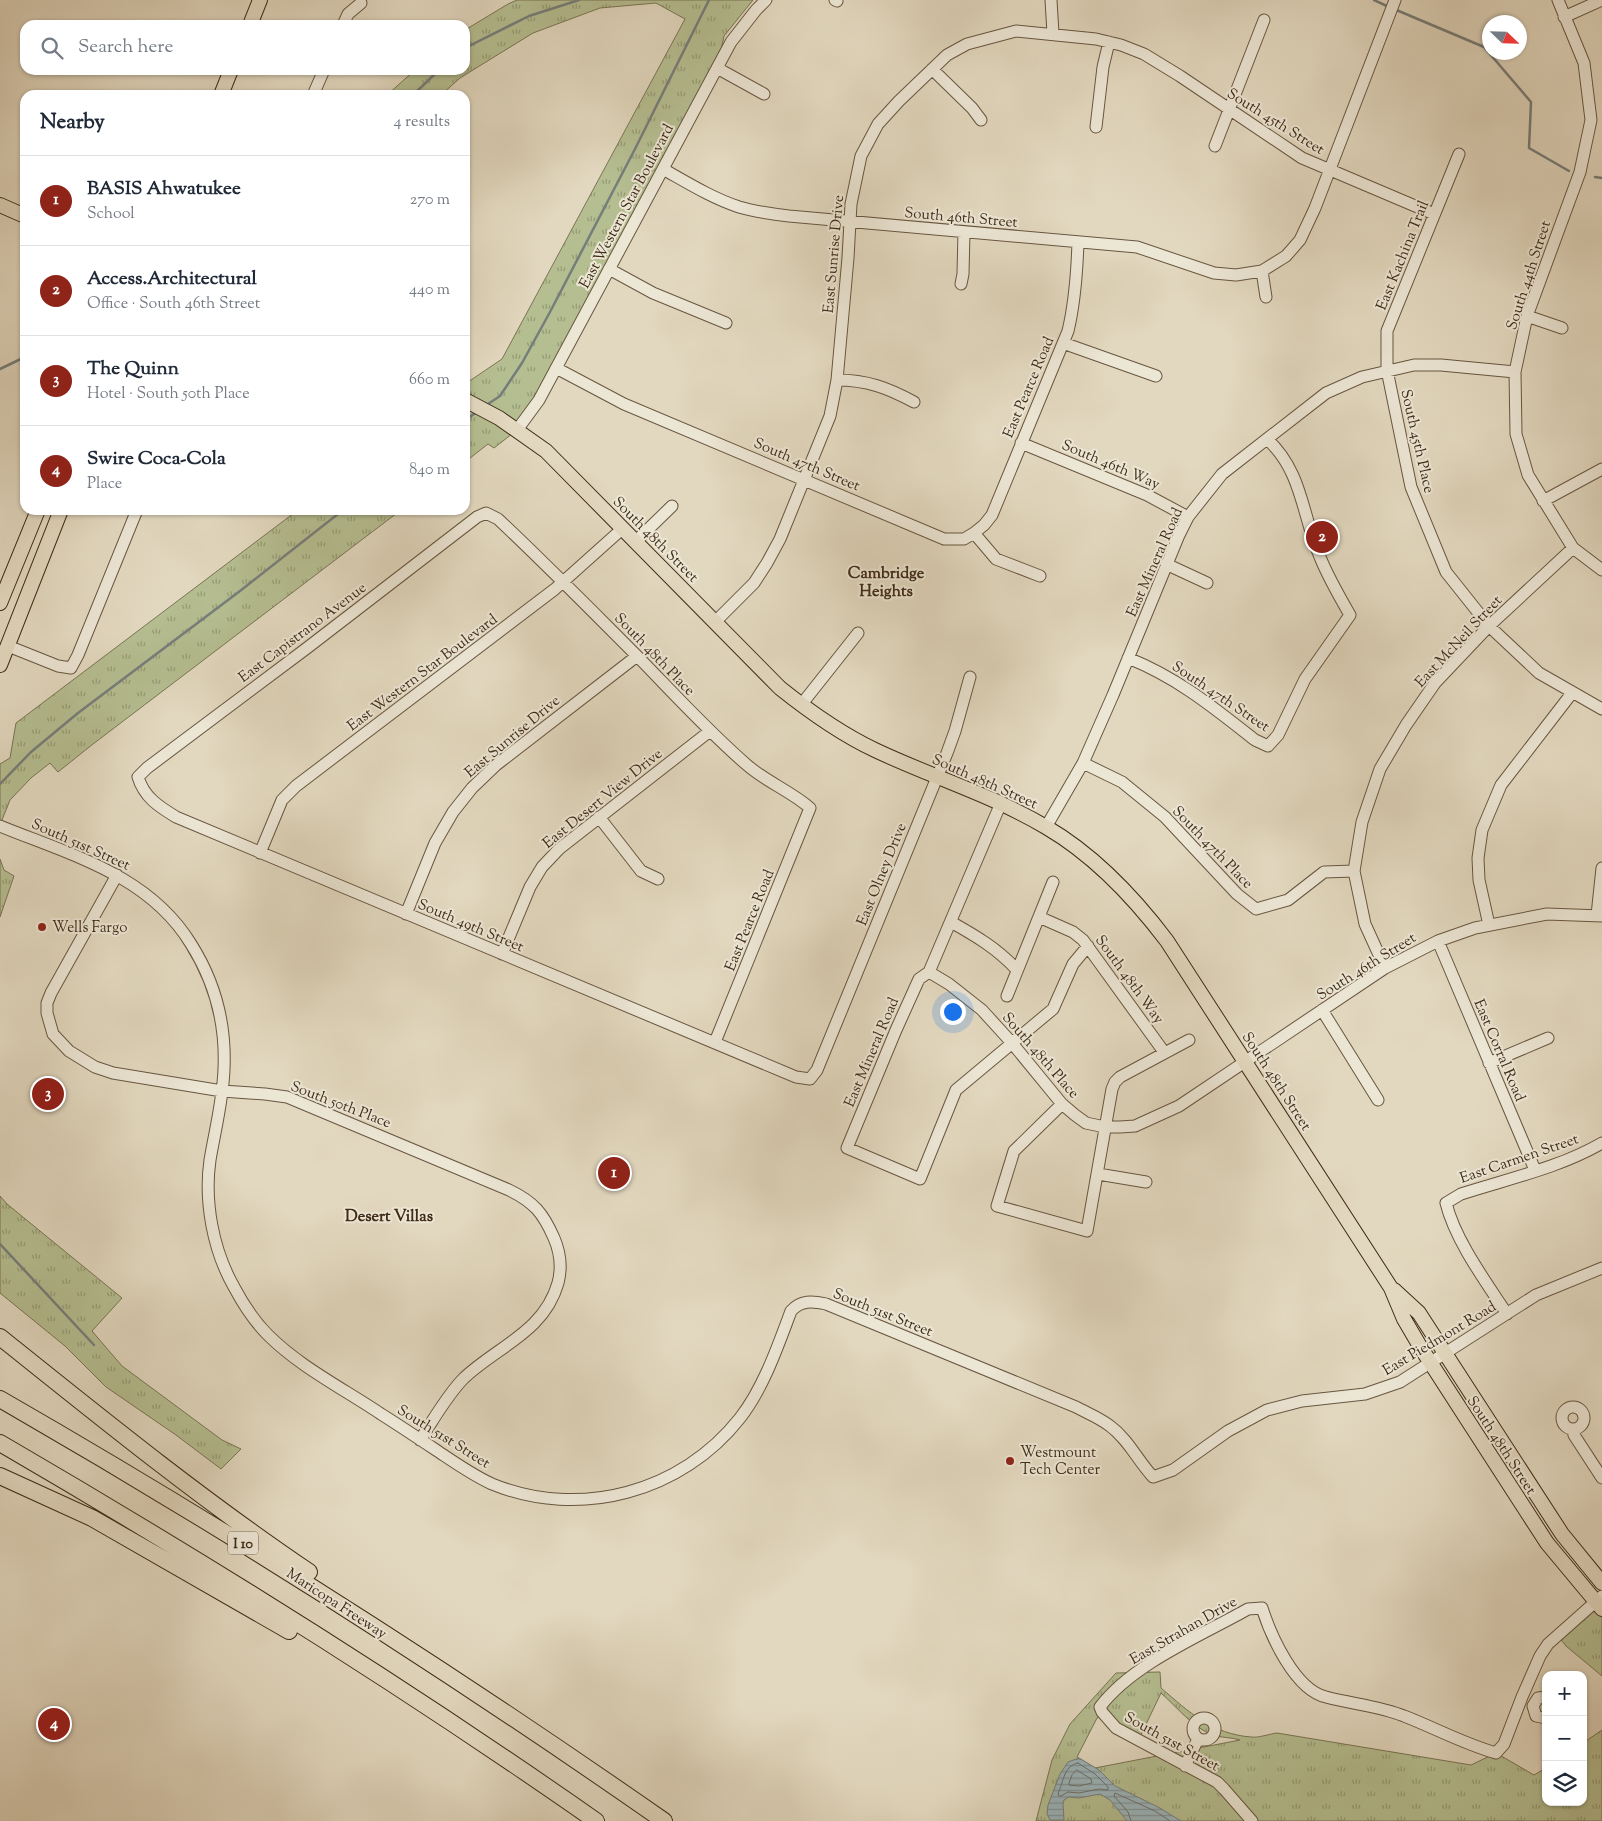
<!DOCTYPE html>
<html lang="en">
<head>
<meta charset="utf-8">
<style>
  :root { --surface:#fff; --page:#f6f6f7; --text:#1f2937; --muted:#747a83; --line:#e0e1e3; --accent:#8f2418 }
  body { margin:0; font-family:"Sorts Mill Goudy",serif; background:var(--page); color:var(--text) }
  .controls { position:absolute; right:15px; bottom:15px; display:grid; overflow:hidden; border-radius:10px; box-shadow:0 1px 4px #0004 }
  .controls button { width:45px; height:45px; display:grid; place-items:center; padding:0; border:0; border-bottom:1px solid var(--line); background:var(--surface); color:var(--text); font:25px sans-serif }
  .compass { position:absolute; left:1482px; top:15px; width:45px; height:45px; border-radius:50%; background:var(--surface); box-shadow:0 1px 4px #0004; rotate:113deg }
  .you { position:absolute; left:952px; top:1011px; width:18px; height:18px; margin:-12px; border:4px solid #fff; border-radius:50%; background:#1a73e8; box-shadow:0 0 0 8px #1a73e833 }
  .badge { display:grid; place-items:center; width:32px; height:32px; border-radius:50%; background:var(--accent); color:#fff; font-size:16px; font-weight:700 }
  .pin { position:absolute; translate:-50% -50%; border:2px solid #fff; box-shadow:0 1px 5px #0006 }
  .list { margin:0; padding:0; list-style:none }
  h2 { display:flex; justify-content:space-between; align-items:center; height:65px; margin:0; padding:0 20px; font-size:21px }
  h2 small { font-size:16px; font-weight:400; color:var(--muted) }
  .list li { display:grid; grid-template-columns:32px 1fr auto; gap:15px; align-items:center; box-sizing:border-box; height:90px; padding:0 20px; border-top:1px solid var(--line) }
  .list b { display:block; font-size:19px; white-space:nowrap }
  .list p { margin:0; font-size:16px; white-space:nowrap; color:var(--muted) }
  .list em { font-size:16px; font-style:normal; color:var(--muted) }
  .icon { flex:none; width:28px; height:28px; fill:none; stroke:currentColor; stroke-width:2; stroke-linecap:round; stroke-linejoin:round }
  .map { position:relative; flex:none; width:1602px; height:1821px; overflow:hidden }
  .search { position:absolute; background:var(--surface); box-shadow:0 1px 4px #0004; left:20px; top:20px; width:450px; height:55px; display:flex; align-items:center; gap:12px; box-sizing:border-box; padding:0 18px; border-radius:15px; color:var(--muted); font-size:19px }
  .panel { position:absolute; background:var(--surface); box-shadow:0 1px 4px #0004; left:20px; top:90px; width:450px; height:425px; border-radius:15px }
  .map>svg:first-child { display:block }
  .grass { fill:url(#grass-tufts); stroke:#7a7454; fill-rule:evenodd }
  .water { fill:url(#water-rules); stroke:#767e7b }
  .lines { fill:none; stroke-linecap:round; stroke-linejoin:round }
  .shore { stroke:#6d706a; stroke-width:1 }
  .stream { stroke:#767e7b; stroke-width:2.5 }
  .minor-casing { stroke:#685640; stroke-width:13 }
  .major-casing { stroke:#3f2b16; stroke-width:16 }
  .highway-casing { stroke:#3f2b16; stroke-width:18 }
  .minor { stroke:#ece6d5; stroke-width:11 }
  .major { stroke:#e2d8bf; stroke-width:14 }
  .highway { stroke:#e2d8bf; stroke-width:16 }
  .poi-dot { fill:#8f2418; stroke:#ece6d5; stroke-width:2 }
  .labels { text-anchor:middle; stroke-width:4; stroke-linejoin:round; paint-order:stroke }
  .shield { fill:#ece6d5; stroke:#73634f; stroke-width:1 }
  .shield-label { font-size:14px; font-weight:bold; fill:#3f2b16 }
  .street-label { font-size:15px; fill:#3f2b16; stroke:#ece6d5 }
  .poi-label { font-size:15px; fill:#3f2b16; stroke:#ece6d5; text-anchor:start }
  .neighbourhood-label { font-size:16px; font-weight:bold; fill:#3f2b16; stroke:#ece6d5 }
</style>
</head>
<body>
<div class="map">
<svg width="1602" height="1821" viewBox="0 0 1602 1821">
  <defs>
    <pattern id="grass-tufts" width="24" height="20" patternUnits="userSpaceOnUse" patternTransform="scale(1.25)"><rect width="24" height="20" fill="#b5be91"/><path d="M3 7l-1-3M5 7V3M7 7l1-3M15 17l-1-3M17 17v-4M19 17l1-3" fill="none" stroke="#959b75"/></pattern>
    <pattern id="water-rules" width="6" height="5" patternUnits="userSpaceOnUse" patternTransform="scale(1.25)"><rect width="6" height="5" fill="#9bb6be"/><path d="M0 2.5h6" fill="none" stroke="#809499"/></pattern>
  </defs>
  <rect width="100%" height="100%" fill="#e2d8bf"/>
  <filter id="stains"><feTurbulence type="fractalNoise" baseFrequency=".004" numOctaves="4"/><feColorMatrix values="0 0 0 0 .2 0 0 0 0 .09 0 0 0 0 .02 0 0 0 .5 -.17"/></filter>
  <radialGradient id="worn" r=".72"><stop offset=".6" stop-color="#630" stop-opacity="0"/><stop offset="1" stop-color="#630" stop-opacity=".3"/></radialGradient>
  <path class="grass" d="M517 0H753L724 36 717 68 517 430 494 448 488 444 465 462V384L502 359 685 19 656 3 600 8 533 33 460 78 441 95H387L415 70H465V30L508 4Z
    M298 510H401L93 744 58 772 50 763 31 778 10 800 0 825V764L10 758 16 723Z
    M0 859 4 870 14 876 0 917Z
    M0 1196 7 1204 122 1298 92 1331 122 1366 222 1440 241 1449 221 1469 176 1435 106 1387 65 1346 0 1293Z
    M1602 1596V1676L1566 1646 1558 1636Z
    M1160 1672 1161 1688C1189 1712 1212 1734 1251 1737 1259 1738 1269 1734 1277 1733L1471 1765 1496 1753 1534 1775 1546 1768V1802H1583V1743L1602 1730V1821H1036L1052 1760 1070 1724 1116 1673ZM1161 1693C1177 1707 1193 1728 1213 1735 1221 1738 1231 1737 1240 1740L1095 1768 1077 1757 1097 1718 1103 1714 1138 1741Z"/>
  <path class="water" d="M1079 1758 1099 1770 1115 1786 1158 1807 1181 1821H1127L1110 1800 1100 1794 1079 1798 1069 1797 1064 1800 1063 1804 1064 1820H1050L1047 1814 1048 1805 1060 1774 1068 1762Z"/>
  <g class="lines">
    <path class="shore" d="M1078 1763 1095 1774 1108 1787V1790L1099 1789 1079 1793 1068 1792 1061 1796H1059L1058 1793C1064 1782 1063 1766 1078 1763Z
      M1077 1770 1091 1779 1092 1783 1079 1786 1069 1785V1783L1072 1775Z
      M1131 1821 1128 1812 1114 1796 1115 1793 1155 1811 1170 1821"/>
    <path class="stream" d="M1374 0 1389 7
      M1394 9 1484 47 1531 102 1529 148 1569 171
      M465 48 529 16 579 0
      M413 95 439 70
      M1595 177 1602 178
      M0 369 25 357
      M485 406 500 396 522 363 550 312 635 149 709 0
      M465 420 477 412
      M0 784 31 752 78 713 240 591 343 510
      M0 1244 94 1345"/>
    <g class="minor-casing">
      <path id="minor" d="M835 0 837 1
        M1051 0 1053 33
        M1558 0 1584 63 1591 120 1580 172 1527 316 1515 372 1516 434 1528 475 1573 548 1602 570
        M1564 17 1602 0
        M343 25 348 14 361 3
        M717 68 764 94
        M932 69 972 108 981 120
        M313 95 324 70
        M1096 127 1103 67 1109 42
        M1215 146 1264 20
        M1459 154 1387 331V370L1411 487 1446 572 1489 626 1539 673 1602 709
        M663 169C688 183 712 198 739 207 756 212 772 214 789 216L1137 247 1214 273 1236 275 1262 271 1286 256 1300 240 1315 208 1395 0
        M609 269 653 293 726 323
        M1262 271 1266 297
        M961 284 963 274 964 232
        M1527 316 1562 328
        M1063 343 1156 376
        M556 368 624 404 944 539H964L974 533 996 559 1040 576
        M837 380C867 380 888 388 914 402
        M517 430 539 400 731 42 756 10 766 0
        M1021 443 1147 495 1188 517
        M1543 501 1602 469
        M974 533 984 525 992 515 1068 331C1075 302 1077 272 1078 242
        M635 542 672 506
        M1166 564 1207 583
        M715 622 754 583 767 563 780 539 830 416 837 380 848 258 851 204 861 156 878 124 899 101 947 55 967 44 1016 31 1096 39 1121 45 1144 54 1180 76 1302 158 1434 214
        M8 646 58 666 71 668 78 655 137 510
        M1128 658C1178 678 1213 707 1255 740L1268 746 1278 735 1305 679 1350 615C1339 596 1328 577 1320 557 1302 516 1303 472 1267 439
        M801 705 858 633
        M1083 763 1122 782 1165 817 1237 894 1256 909 1288 900 1324 872 1354 871
        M599 817 641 871 658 879
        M0 826C71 855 149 875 191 944 215 982 226 1025 224 1069 223 1100 215 1130 210 1160 204 1202 213 1250 234 1287 243 1304 255 1322 268 1335 300 1367 344 1389 381 1414 400 1426 418 1438 436 1450 454 1462 472 1475 492 1484 580 1520 682 1492 740 1418 763 1389 778 1346 791 1311 801 1300 812 1301 826 1304L1076 1407C1087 1413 1100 1418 1110 1426 1128 1439 1138 1461 1153 1477L1173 1470 1228 1431 1267 1410 1302 1401 1365 1394 1400 1382 1536 1295 1602 1268
        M1046 827 1083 763 1113 695 1179 535 1188 517 1222 474 1326 393 1362 377 1414 365H1441L1515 372
        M260 853 282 800 296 786 555 589 622 529
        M117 875 51 993 47 1003V1013L53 1034 69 1051 95 1067 113 1073 222 1091 265 1094 287 1097 509 1190C534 1202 543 1213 554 1238 560 1252 562 1268 558 1283 544 1332 498 1346 464 1378 447 1395 434 1419 420 1440
        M406 914 435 843 453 812 472 788 496 765 637 656
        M1597 915 1602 868
        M1039 917 1073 932 1083 940 1164 1052
        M951 922C976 936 998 949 1017 970
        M1489 925 1479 880 1478 858 1482 830 1501 785 1572 693
        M1438 941 1535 1170
        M502 954 530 887 542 867 559 849 710 731
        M1385 968 1365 924 1354 871 1362 822 1380 769 1406 725 1435 683 1489 626 1573 548
        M929 972 949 984 982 1010 1012 1043 1062 1104 1075 1115 1086 1123 1105 1127H1120L1135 1126 1179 1106 1385 968 1438 941 1475 928 1547 914 1602 916
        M929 972 919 979 896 1030 847 1148 920 1179 956 1090 1053 1009 1073 964 1088 946
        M929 972 1001 803
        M1007 996 1053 882
        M1322 1010 1378 1100
        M715 1042 810 808C791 791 766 782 747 765 710 733 676 696 642 661 594 613 547 565 498 519L486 513 477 517 307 648 147 768 138 777C144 797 158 806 176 817L796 1077 810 1079 817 1070 947 753 955 731 970 677
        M1489 1063 1548 1038
        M1062 1104 1014 1151 997 1206 1087 1231 1112 1089 1115 1082 1120 1077 1189 1040
        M1098 1174 1146 1182
        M1507 1314C1486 1282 1455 1240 1446 1203L1461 1194C1507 1179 1559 1168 1602 1143
        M1562 1418a11 11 0 1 1 22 0a11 11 0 1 1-22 0Z
        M1573 1429 1574 1435 1602 1478
        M1546 1697 1538 1698 1533 1706 1536 1716 1546 1718
        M1193 1729a11 11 0 1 1 22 0a11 11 0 1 1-22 0Z
        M1185 1766 1198 1739
        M1252 1821 1224 1789 1217 1782 1116 1728 1102 1712 1100 1707C1132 1664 1202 1635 1248 1609L1262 1608C1271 1636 1295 1690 1326 1697 1352 1704 1380 1706 1404 1716 1435 1728 1464 1744 1496 1753L1504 1744 1522 1697 1540 1656 1548 1644 1602 1596"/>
    </g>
    <g class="major-casing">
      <path id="major" d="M250 25 260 0
        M221 95 231 70
        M0 205 25 216
        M465 400 499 418 546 451 780 688C810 712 841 734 875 750 932 777 992 795 1046 827 1094 855 1133 896 1167 941L1391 1288 1404 1319 1421 1348 1547 1543 1602 1609
        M0 603 38 510
        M0 665 61 510
        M1394 1290 1419 1313 1562 1534 1602 1583"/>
    </g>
    <g class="highway-casing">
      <path id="highway" d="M0 1337C101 1418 201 1499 309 1572
        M0 1399C228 1530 449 1671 664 1821
        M0 1443C203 1561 403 1686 596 1821
        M0 1476 92 1518 289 1631"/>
    </g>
    <use href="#minor" class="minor"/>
    <use href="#major" class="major"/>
    <use href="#highway" class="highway"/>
  </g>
  <g class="poi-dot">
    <circle cx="42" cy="927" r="5"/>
    <circle cx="1010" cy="1461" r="5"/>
  </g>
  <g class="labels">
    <rect class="shield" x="228" y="1531.5" width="30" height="23" rx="4"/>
    <g class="shield-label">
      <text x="243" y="1548">I 10</text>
    </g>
    <g class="street-label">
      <text transform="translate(1276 121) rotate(32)" y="5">South 45th Street</text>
      <text transform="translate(626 206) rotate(-62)" y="5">East Western Star Boulevard</text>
      <text transform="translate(961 217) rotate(5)" y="5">South 46th Street</text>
      <text transform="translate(833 254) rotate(-85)" y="5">East Sunrise Drive</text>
      <text transform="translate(1402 255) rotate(-68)" y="5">East Kachina Trail</text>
      <text transform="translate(1528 275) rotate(-72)" y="5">South 44th Street</text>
      <text transform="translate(1028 387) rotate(-67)" y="5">East Pearce Road</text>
      <text transform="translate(1418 441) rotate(77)" y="5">South 45th Place</text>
      <text transform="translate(807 464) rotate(23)" y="5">South 47th Street</text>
      <text transform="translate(1111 464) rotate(23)" y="5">South 46th Way</text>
      <text transform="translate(656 539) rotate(45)" y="5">South 48th Street</text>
      <text transform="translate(1154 562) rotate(-66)" y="5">East Mineral Road</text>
      <text transform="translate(302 632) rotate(-37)" y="5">East Capistrano Avenue</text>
      <text transform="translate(1458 641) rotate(-47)" y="5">East McNeil Street</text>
      <text transform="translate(655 654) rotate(46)" y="5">South 48th Place</text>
      <text transform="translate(422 672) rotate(-37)" y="5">East Western Star Boulevard</text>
      <text transform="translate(1221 696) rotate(34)" y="5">South 47th Street</text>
      <text transform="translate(512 736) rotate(-40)" y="5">East Sunrise Drive</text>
      <text transform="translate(985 781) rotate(24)" y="5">South 48th Street</text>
      <text transform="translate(602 798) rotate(-39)" y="5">East Desert View Drive</text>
      <text transform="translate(81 844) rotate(24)" y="5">South 51st Street</text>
      <text transform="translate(1213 847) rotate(46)" y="5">South 47th Place</text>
      <text transform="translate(881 874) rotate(-68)" y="5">East Olney Drive</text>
      <text transform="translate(749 920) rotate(-68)" y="5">East Pearce Road</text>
      <text transform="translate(471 925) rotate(23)" y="5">South 49th Street</text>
      <text transform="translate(1366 966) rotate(-32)" y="5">South 46th Street</text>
      <text transform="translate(1130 979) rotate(54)" y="5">South 48th Way</text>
      <text transform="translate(1500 1050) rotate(67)" y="5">East Corral Road</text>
      <text transform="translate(871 1052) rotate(-67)" y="5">East Mineral Road</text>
      <text transform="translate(1041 1055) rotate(49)" y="5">South 48th Place</text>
      <text transform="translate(1277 1081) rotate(57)" y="5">South 48th Street</text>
      <text transform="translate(341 1104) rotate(21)" y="5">South 50th Place</text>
      <text transform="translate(1519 1158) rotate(-19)" y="5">East Carmen Street</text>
      <text transform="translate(883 1312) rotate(22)" y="5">South 51st Street</text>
      <text transform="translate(1439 1338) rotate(-31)" y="5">East Piedmont Road</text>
      <text transform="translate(444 1436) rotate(32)" y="5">South 51st Street</text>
      <text transform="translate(1502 1445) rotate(57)" y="5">South 48th Street</text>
      <text transform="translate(337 1603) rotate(33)" y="5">Maricopa Freeway</text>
      <text transform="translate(1183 1630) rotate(-30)" y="5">East Strahan Drive</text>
      <text transform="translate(1172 1741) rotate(29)" y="5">South 51st Street</text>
    </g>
    <g class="poi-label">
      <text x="52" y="932">Wells Fargo</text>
      <text x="1020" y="1457">Westmount<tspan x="1020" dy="17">Tech Center</tspan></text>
    </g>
    <g class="neighbourhood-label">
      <text x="886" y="578">Cambridge<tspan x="886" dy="18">Heights</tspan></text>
      <text x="389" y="1221">Desert Villas</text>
    </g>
  </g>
  <rect width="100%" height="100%" filter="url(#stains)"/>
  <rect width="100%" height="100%" fill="url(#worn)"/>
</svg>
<div class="controls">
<button>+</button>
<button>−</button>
<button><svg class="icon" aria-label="layers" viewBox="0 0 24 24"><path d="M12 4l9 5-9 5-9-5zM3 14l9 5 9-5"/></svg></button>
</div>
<svg class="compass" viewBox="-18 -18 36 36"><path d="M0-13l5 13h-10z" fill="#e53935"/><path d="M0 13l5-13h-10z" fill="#747a83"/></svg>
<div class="you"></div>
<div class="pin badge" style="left:614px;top:1173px">1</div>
<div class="pin badge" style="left:1322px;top:537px">2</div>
<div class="pin badge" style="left:48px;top:1094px">3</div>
<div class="pin badge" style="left:54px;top:1724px">4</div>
<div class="search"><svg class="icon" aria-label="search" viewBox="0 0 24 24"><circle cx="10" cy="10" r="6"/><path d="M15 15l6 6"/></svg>Search here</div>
<section class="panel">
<h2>Nearby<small>4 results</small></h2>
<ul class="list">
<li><span class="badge">1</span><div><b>BASIS Ahwatukee</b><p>School</p></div><em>270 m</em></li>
<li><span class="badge">2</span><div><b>Access.Architectural</b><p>Office · South 46th Street</p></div><em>440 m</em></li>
<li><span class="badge">3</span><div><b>The Quinn</b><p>Hotel · South 50th Place</p></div><em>660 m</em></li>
<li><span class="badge">4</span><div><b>Swire Coca-Cola</b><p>Place</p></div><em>840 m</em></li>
</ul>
</section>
</div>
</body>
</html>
